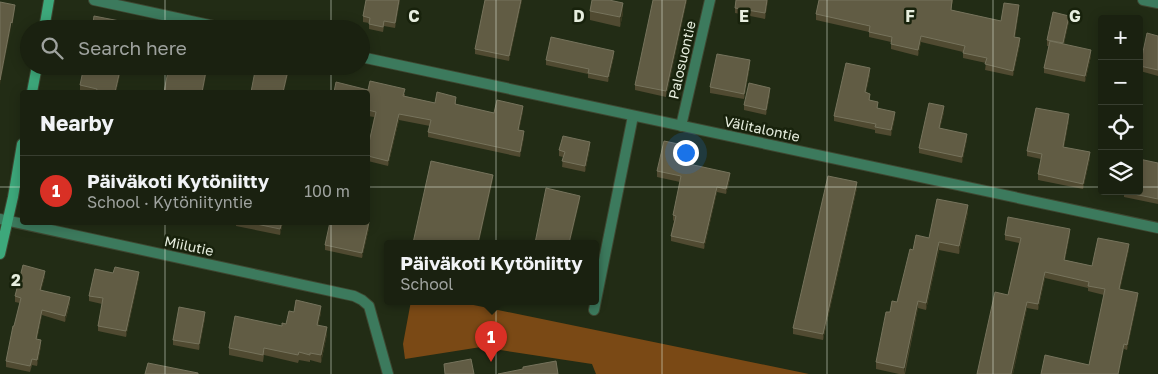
<!DOCTYPE html>
<html lang="en">
<head>
<meta charset="utf-8">
<style>
  :root { --surface:#1a2110; --page:#272e1e; --text:#f1f3f6; --muted:#9fa39f; --line:#383e30; --accent:#d93025 }
  body { margin:0; font-family:"Golos Text",sans-serif; background:var(--page); color:var(--text) }
  .controls { position:absolute; right:15px; top:15px; display:grid; overflow:hidden; border-radius:5px; box-shadow:0 2px 12px #0003 }
  .controls button { width:45px; height:45px; display:grid; place-items:center; padding:0; border:0; border-bottom:1px solid var(--line); background:var(--surface); color:var(--text); font:25px sans-serif }
  .you { position:absolute; left:685px; top:152px; width:18px; height:18px; margin:-12px; border:4px solid #fff; border-radius:50%; background:#1a73e8; box-shadow:0 0 0 8px #1a73e833 }
  .badge { display:grid; place-items:center; width:32px; height:32px; border-radius:50%; background:var(--accent); color:#fff; font-size:16px; font-weight:700 }
  .pin { position:absolute; translate:-50% -41px; filter:drop-shadow(0 1px 2px #0008) }
  .pin::after { content:''; position:absolute; top:26px; width:18px; height:15px; background:inherit; clip-path:polygon(0 0,100% 0,50% 100%) }
  .popup { position:absolute; left:384px; top:240px; width:215px; height:65px; box-sizing:border-box; display:grid; place-content:center; border-radius:5px; background:var(--surface); filter:drop-shadow(0 1px 4px #0005); font-size:16px; white-space:nowrap; color:var(--muted) }
  .popup b { font-size:19px; color:var(--text) }
  .popup::after { content:''; position:absolute; left:50%; top:100%; margin-left:-10px; border:10px solid transparent; border-top-color:var(--surface) }
  .list { margin:0; padding:0; list-style:none }
  h2 { display:flex; justify-content:space-between; align-items:center; height:65px; margin:0; padding:0 20px; font-size:21px }
  h2 small { font-size:16px; font-weight:400; color:var(--muted) }
  .list li { display:grid; grid-template-columns:32px 1fr auto; gap:15px; align-items:center; box-sizing:border-box; height:70px; padding:0 20px; border-top:1px solid var(--line) }
  .list b { display:block; font-size:19px; white-space:nowrap }
  .list p { margin:0; font-size:16px; white-space:nowrap; color:var(--muted) }
  .list em { font-size:16px; font-style:normal; color:var(--muted) }
  .icon { flex:none; width:28px; height:28px; fill:none; stroke:currentColor; stroke-width:2; stroke-linecap:round; stroke-linejoin:round }
  .map { position:relative; flex:none; width:1158px; height:374px; overflow:hidden }
  .search { position:absolute; background:var(--surface); box-shadow:0 2px 12px #0003; left:20px; top:20px; width:350px; height:55px; display:flex; align-items:center; gap:12px; box-sizing:border-box; padding:0 18px; border-radius:28px; color:var(--muted); font-size:19px }
  .panel { position:absolute; background:var(--surface); box-shadow:0 2px 12px #0003; left:20px; top:90px; width:350px; height:135px; border-radius:5px }
  .map>svg:first-child { display:block }
  .forest { fill:#7a4915 }
  .lines { fill:none; stroke-linecap:round; stroke-linejoin:round }
  .lane-casing { stroke:#3e4731; stroke-width:12 }
  .street-casing { stroke:#3e4731; stroke-width:12 }
  .secondary-casing { stroke:#3e4731; stroke-width:12 }
  .lane { stroke:#3c7a5d; stroke-width:10 }
  .street { stroke:#3c7a5d; stroke-width:10 }
  .secondary { stroke:#3da87b; stroke-width:10 }
  .wall { fill:#504a31 }
  .shaded-wall { fill:#37371e }
  .building { fill:#615c44; stroke:#76735c }
  .grid { fill:none; stroke:#e7eedf; stroke-width:1; stroke-opacity:0.55 }
  .labels { text-anchor:middle; stroke-width:5; stroke-linejoin:round; paint-order:stroke }
  .street-label { font-size:14px; fill:#e7eedf; stroke:#18220c }
  .grid-label { font-size:16px; text-anchor:middle; font-weight:bold; fill:#e7eedf; stroke:#18220c; stroke-width:5; stroke-linejoin:round; paint-order:stroke }
</style>
</head>
<body>
<div class="map">
<svg width="1158" height="374" viewBox="0 0 1158 374">
  <rect width="100%" height="100%" fill="#222c15"/>
  <path class="forest" d="M411 301H454L809 374H596L592 364 481 347 405 359 403 344Z"/>
  <g class="lines">
    <g class="lane-casing">
      <path id="lane" d="M594 310 633 116"/>
    </g>
    <g class="street-casing">
      <path id="street" d="M94 0 228 29
        M1143 0 1158 3
        M361 57 1158 228
        M681 126 710 0
        M0 219 354 296 362 300 369 306 388 374"/>
    </g>
    <g class="secondary-casing">
      <path id="secondary" d="M44 29 49 0
        M32 92 37 66
        M0 254 13 197 22 144"/>
    </g>
    <use href="#lane" class="lane"/>
    <use href="#street" class="street"/>
    <use href="#secondary" class="secondary"/>
  </g>
  <path class="wall" d="M400 0 395 28 384 26 383 32 369 29V23L363 22V16Z
    M522 0 509 61 475 54V49Z
    M687 0 666 97 635 90V85Z
    M768 0 765 19 735 13V8Z
    M819 0H953L951 10 1001 21 1019 11 1015 37 1020 44 1013 76 985 70 986 63 963 58V52L921 42 918 56 891 49V42L869 37V32L816 20V14Z
    M590 11 623 13 620 27 590 20Z
    M1069 21 1064 44 1091 56 1085 82 1044 73V68L1049 46H1047V40Z
    M1158 36V76L1140 71V66Z
    M614 56 608 82 588 78V74L546 65V60Z
    M122 66 116 92H88L80 91V85Z
    M750 66 744 99 710 93V87Z
    M870 74 866 92 870 100 878 108 895 117 891 136 875 133V130L834 121V116Z
    M368 90 405 94V96L435 103 456 102V105L494 113 523 111 519 130 524 137 520 157 428 137V132L430 126 399 120 388 166 368 161V147L374 117 368 116Z
    M770 94 766 115 744 110V105Z
    M944 112 940 128 967 139 962 163 919 153V148Z
    M1069 120 1064 147 1090 158 1083 189 1038 180V174L1041 159 1027 156V151Z
    M590 148 585 172 562 167 563 157 559 156V150Z
    M693 152 690 164 730 179 726 194 717 192 704 249 671 241V236L674 221 673 220V215L680 182 657 177V171Z
    M1158 163V204L1124 197V191Z
    M857 188 823 340 793 334V328Z
    M968 212 959 254 939 250 926 310 918 308 905 374H899L876 369V362L890 312 897 302 913 250 929 238Z
    M236 222H283L280 235 236 226Z
    M369 228 362 258 325 250V245Z
    M1070 234 1065 260 1092 266 1129 249 1120 289 1138 298 1127 350 1124 349 1089 365 1104 295 1088 291V288L1045 278 1038 310 1027 308 1013 374H977L1008 295 1019 243 1005 240V235Z
    M113 273 139 277 126 337 98 331V326L102 304 89 301V296Z
    M45 276 41 290 70 303 65 322 42 315 37 339 41 346 37 366 32 365 30 372 6 367V361L20 303 15 302V296Z
    M294 312 321 313 318 325 327 334 321 363 310 360V362L299 360 298 363 264 355 263 362 229 355V348L286 324Z
    M205 318 199 350 173 345V340Z"/>
  <path class="shaded-wall" d="M399 0H400L395 28V23Z
    M521 0H522L509 61V56Z
    M686 0H687L666 97V91Z
    M767 0H768L765 19V13Z
    M623 3V13L620 27V17Z
    M15 5V10L12 28V23Z
    M1019 5V11L1014 43V37Z
    M1069 16V21L1063 48V43Z
    M11 22V28L0 85V80Z
    M921 36V42L918 56V50Z
    M1020 38V44L1013 76V71Z
    M1091 50V56L1085 82V76Z
    M614 51V56L608 82V77Z
    M750 60V66L744 99V94Z
    M121 66H122L116 92H115Z
    M207 66H208L203 92H202Z
    M289 66H290L284 92H283Z
    M870 68V74L865 98V92Z
    M770 88V94L766 115V110Z
    M523 106V111L518 136V130Z
    M944 106V112L939 133V128Z
    M895 112V117L891 136V130Z
    M399 114V120L388 166V161Z
    M1069 114V120L1063 152V147Z
    M524 131V137L520 157V152Z
    M967 134V139L962 163V157Z
    M590 142V148L585 172V166Z
    M693 147V152L689 169V164Z
    M1090 152V158L1083 189V184Z
    M730 173V179L726 194V189Z
    M493 175V180L479 243H478Z
    M857 182V188L823 340V334Z
    M717 187V192L704 249V243Z
    M580 196V201L570 243H569Z
    M968 205V212L959 254V246Z
    M282 222H283L280 235V229Z
    M369 222V228L362 258V253Z
    M1070 229V234L1064 265V260Z
    M939 242V250L926 310V303Z
    M1129 244V249L1119 295V289Z
    M45 271V276L40 295V290Z
    M139 272V277L126 337V331Z
    M1045 272V278L1038 310V304Z
    M1138 293V298L1127 350V345Z
    M70 297V303L65 322V316Z
    M918 301V308L904 374V368Z
    M1027 302V308L1013 374H1011Z
    M321 306V313L317 332V325Z
    M42 310V315L36 345V339Z
    M205 312V318L199 350V344Z
    M327 327V334L321 363V355Z
    M41 340V346L37 366V360Z
    M1124 344V349L1119 374H1118Z"/>
  <path class="building" d="M366 0H399L395 23 384 21 383 27 369 24 370 18 363 16Z
    M485 0H521L509 56 475 49Z
    M592 0H609L623 3 620 17 590 11Z
    M653 0H686L666 91 635 85Z
    M736 0H767L765 13 735 8Z
    M819 0H952L951 10 1001 21 1004 3 1019 5 1014 37 1020 38 1013 71 985 64 987 58 963 53 965 46 921 36 918 50 891 44 892 37 869 32 870 26 816 14Z
    M0 2 15 5 12 23 11 22 0 80Z
    M1053 12 1069 16 1063 43 1047 40Z
    M94 16 130 23 128 29H92Z
    M1147 33 1158 36V70L1140 66Z
    M551 37 614 51 608 77 588 73 589 69 546 60Z
    M1050 41 1091 50 1085 76 1044 68Z
    M717 54 750 60 744 94 710 87Z
    M846 63 870 68 865 92 870 94 869 100 878 102 877 108 895 112 891 130 875 127 876 124 834 116Z
    M84 66H121L115 92H96L97 89 80 85Z
    M169 66H207L202 92H164Z
    M256 66H289L283 92H251Z
    M370 81 405 89 403 96 435 103 437 92 456 97 455 104 494 113 497 100 523 106 518 130 524 131 520 152 428 132 431 120 399 114 388 161 368 156V147L376 112 368 110V92H334L336 82 368 90Z
    M749 83 770 88 766 110 744 105Z
    M929 103 944 106 939 128 967 134 962 157 919 148Z
    M1036 108 1069 114 1063 147 1090 152 1083 184 1038 174 1042 154 1027 151Z
    M563 136 590 142 585 166 562 161 565 152 559 150Z
    M664 141 693 147 689 164 730 173 726 189 717 187 704 243 671 236 676 216 673 215 681 176 657 171Z
    M1139 159 1158 163V199L1124 192 1139 191Z
    M431 161 493 175 478 243H413Z
    M828 176 857 182 823 334 793 328Z
    M546 188 580 196 569 243H535Z
    M937 199 968 205 959 246 939 242 926 303 918 301 904 368 876 362 886 312H890L892 301 897 302 910 249 913 250 916 235 929 238Z
    M1008 217 1070 229 1064 260 1092 266 1098 238 1129 244 1119 289 1138 293 1127 345 1124 344 1118 374H1041L1045 355 1089 365 1105 289 1088 286 1089 282 1045 272 1038 304 1027 302 1011 374H977L995 292 1008 295 1021 238 1005 235Z
    M247 222H282L280 229Z
    M330 222H369L362 253 325 245Z
    M23 265 45 271 40 290 70 297 65 316 42 310 36 339 41 340 37 360 32 359 30 366 6 361 13 326H14L21 298 15 296Z
    M115 267 139 272 126 331 98 326 103 298 89 296 95 269 113 273Z
    M296 300 321 306 317 325 327 327 321 355 310 353V355L299 352 298 355 264 348 263 355 229 348 235 316 282 326V323L286 324 289 311 294 312Z
    M179 307 205 312 199 344 173 340Z
    M471 359 474 374H445L444 364Z
    M556 361 558 374H498L523 369V367Z
    M148 363 198 373V374H145Z"/>
  <path class="grid" d="M165 0V29M331 0V29M496 0V374M662 0V374M827 0V374M993 0V374M165 66V92M331 66V92M0 187H22M368 187H1102M1139 187H1158M165 222V374M331 222V374"/>
  <g class="labels">
    <g class="street-label">
      <text transform="translate(682 60) rotate(-77)" y="5">Palosuontie</text>
      <text transform="translate(762 129) rotate(12)" y="5">Välitalontie</text>
      <text transform="translate(189 246) rotate(12)" y="5">Miilutie</text>
    </g>
  </g>
  <g class="grid-label">
    <text x="414" y="22">C</text>
    <text x="579" y="22">D</text>
    <text x="744" y="22">E</text>
    <text x="910" y="22">F</text>
    <text x="1075" y="22">G</text>
    <text x="16" y="286">2</text>
  </g>
</svg>
<div class="controls">
<button>+</button>
<button>−</button>
<button><svg class="icon" aria-label="locate" viewBox="0 0 24 24"><circle cx="12" cy="12" r="6"/><path d="M12 2v4M12 18v4M2 12h4M18 12h4"/></svg></button>
<button><svg class="icon" aria-label="layers" viewBox="0 0 24 24"><path d="M12 4l9 5-9 5-9-5zM3 14l9 5 9-5"/></svg></button>
</div>
<div class="you"></div>
<div class="pin badge" style="left:491px;top:362px">1</div>
<div class="popup"><b>Päiväkoti Kytöniitty</b>School</div>
<div class="search"><svg class="icon" aria-label="search" viewBox="0 0 24 24"><circle cx="10" cy="10" r="6"/><path d="M15 15l6 6"/></svg>Search here</div>
<section class="panel">
<h2>Nearby<small></small></h2>
<ul class="list">
<li><span class="badge">1</span><div><b>Päiväkoti Kytöniitty</b><p>School · Kytöniityntie</p></div><em>100 m</em></li>
</ul>
</section>
</div>
</body>
</html>
